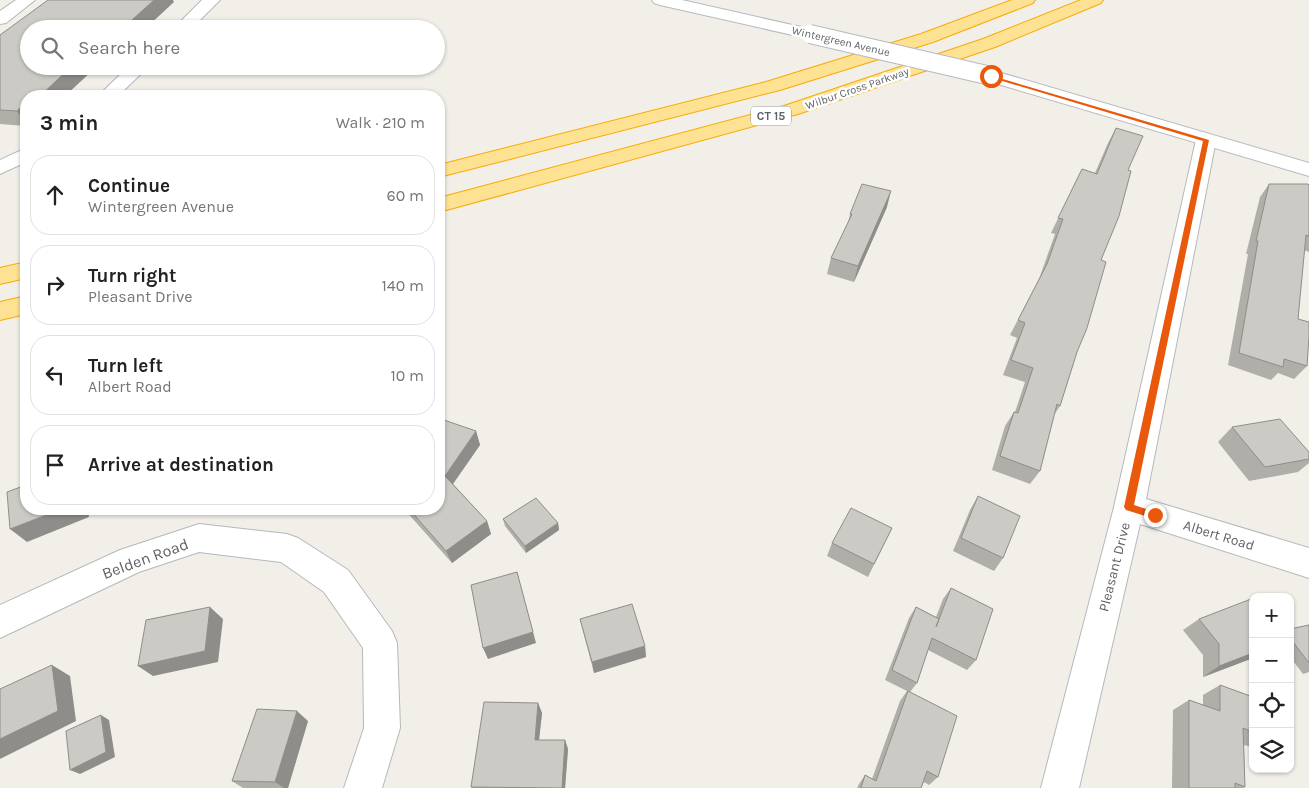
<!DOCTYPE html>
<html lang="en">
<head>
<meta charset="utf-8">
<style>
  :root { --surface:#fff; --page:#f6f6f6; --text:#222; --muted:#767676; --line:#e0e0e0 }
  body { margin:0; font-family:Karla,sans-serif; background:var(--page); color:var(--text) }
  .controls { position:absolute; right:15px; bottom:15px; display:grid; overflow:hidden; border-radius:10px; box-shadow:0 1px 4px #0004 }
  .controls button { width:45px; height:45px; display:grid; place-items:center; padding:0; border:0; border-bottom:1px solid var(--line); background:var(--surface); color:var(--text); font:25px sans-serif }
  .stop { position:absolute; width:15px; height:15px; margin:-11px; border:4px solid #ea580c; border-radius:50%; background:#fff }
  .stop.end { background:#ea580c; border-color:#fff; box-shadow:0 1px 5px #0008 }
  .list { margin:0; padding:0; list-style:none }
  h2 { display:flex; justify-content:space-between; align-items:center; height:65px; margin:0; padding:0 20px; font-size:21px }
  h2 small { font-size:16px; font-weight:400; color:var(--muted) }
  .list li { display:grid; grid-template-columns:32px 1fr auto; gap:15px; align-items:center; box-sizing:border-box; height:80px; margin:0 10px 10px; padding:0 10px; border:1px solid var(--line); border-radius:20px }
  .list b { display:block; font-size:19px; white-space:nowrap }
  .list p { margin:0; font-size:16px; white-space:nowrap; color:var(--muted) }
  .list em { font-size:16px; font-style:normal; color:var(--muted) }
  .icon { flex:none; width:28px; height:28px; fill:none; stroke:currentColor; stroke-width:2; stroke-linecap:round; stroke-linejoin:round }
  .map { position:relative; flex:none; width:1309px; height:788px; overflow:hidden }
  .search { position:absolute; background:var(--surface); box-shadow:0 1px 4px #0004; left:20px; top:20px; width:425px; height:55px; display:flex; align-items:center; gap:12px; box-sizing:border-box; padding:0 18px; border-radius:28px; color:var(--muted); font-size:19px }
  .panel { position:absolute; background:var(--surface); box-shadow:0 1px 4px #0004; left:20px; top:90px; width:425px; height:425px; border-radius:20px }
  .map>svg:first-child { display:block }
  .lines { fill:none; stroke-linecap:round; stroke-linejoin:round }
  .street-casing { stroke:#b5b8bc; stroke-width:2 }
  .secondary-casing { stroke:#b6babf; stroke-width:2 }
  .highway-casing { stroke:#f9ab00; stroke-width:2 }
  .street { fill:#fff; fill-rule:evenodd }
  .secondary { fill:#fff; fill-rule:evenodd }
  .highway { fill:#fde293; fill-rule:evenodd }
  .secondary-bridge-casing { stroke:#b6babf; stroke-width:20; stroke-linecap:butt }
  .secondary-bridge { stroke:#fff; stroke-width:18 }
  .wall { fill:#afaea9 }
  .shaded-wall { fill:#8f8d8a }
  .building { fill:#cccac5; stroke:#8f8d8a }
  .route { fill:#ea580c }
  .labels { text-anchor:middle; stroke-width:5; stroke-linejoin:round; paint-order:stroke }
  .far-street-label { font-size:11px; fill:#5f6368; stroke:#fff }
  .shield { fill:#fff; stroke:#8f9295; stroke-width:1 }
  .shield-label { font-size:12px; font-weight:bold; fill:#5f6368 }
  .street-label { font-size:14px; fill:#5f6368; stroke:#fff }
  .near-street-label { font-size:16px; fill:#5f6368; stroke:#fff }
</style>
</head>
<body>
<div class="map">
<svg width="1309" height="788" viewBox="0 0 1309 788">
  <rect width="100%" height="100%" fill="#f1efe8"/>
  <g class="lines">
    <g class="street-casing">
      <path id="street" d="M16 0H35L6 23 0 24V11Z
        M202 0H220L191 29H173Z
        M129 66H149L118 96H98Z
        M1206 134 1213 136 1216 140 1146 499 1309 548V578L1140 524 1079 788H1041L1114 507 1196 140 1199 136Z
        M26 148V162L0 174V160Z
        M199 524 287 534 298 538 348 570 392 631 397 643 400 728 382 788H344L364 728 363 648 324 592 281 562 199 552 139 572 0 638V605L120 550Z"/>
    </g>
    <g class="secondary-casing">
      <path id="secondary" d="M652 0H682L810 29 816 30 819 34 816 38 810 39 660 5 654 3Z
        M991 70 1309 163V176L984 80 982 76 984 72Z"/>
    </g>
    <g class="highway-casing">
      <path id="highway" d="M1012 0H1035L1033 3 933 42 780 90 439 177V165L766 82 921 34Z
        M1081 0H1103L1101 3 995 47 798 114 439 212V198L784 106 983 39Z
        M26 262V278L0 284V268Z
        M26 296V314L0 320V302Z"/>
    </g>
    <use href="#street" class="street"/>
    <use href="#secondary" class="secondary"/>
    <use href="#highway" class="highway"/>
    <g class="secondary-bridge-casing">
      <path id="secondary-bridge" d="M810 34 991 76"/>
    </g>
    <use href="#secondary-bridge" class="secondary-bridge"/>
  </g>
  <path class="wall" d="M174 2 29 66H104L98 72 92 71 26 96V126L0 124V35Z
    M1116 128 1128 170 1101 260 1077 352 1060 406 1054 415 1040 471 1030 484 992 470 1005 426 1014 412H1015L1025 382 1003 375 1017 338 1010 335 1039 279 1055 234 1051 233 1082 169 1095 173 1108 143Z
    M1269 184 1309 185V252L1304 250 1298 319 1307 366 1294 379 1278 373 1271 380 1228 365 1248 254H1246L1260 197Z
    M887 207 854 282 827 274 831 258 848 223 850 214Z
    M1232 427 1309 459V463L1298 472 1249 481 1218 442Z
    M476 431 480 445 453 484 487 521 491 534 452 563 404 509H439Z
    M978 496 1003 558 994 571 953 551 970 510Z
    M503 519 558 523 559 530 526 553 505 526Z
    M892 528 868 577 827 556 832 543Z
    M951 588 976 660 967 670 928 650 917 683 910 692 938 777 929 785 924 782 921 788H857L859 784 865 775 872 779 900 701 907 691 885 680 909 618 916 607 936 617 943 599Z
    M1253 601V658L1203 677V655L1183 630 1199 619Z
    M580 619 645 646 646 657 594 673 583 631Z
    M1309 625V672L1303 674 1290 657V629Z
    M1220 685 1253 697V746L1251 747 1244 745 1245 787 1243 788H1172L1173 710 1189 700 1203 705V695Z
    M538 703 542 713 539 740H565L568 749 565 788H472L471 787Z
    M308 721 288 788H243L232 781Z"/>
  <path class="shaded-wall" d="M154 0H173L174 2 145 29H122Z
    M72 66H89L92 71 65 96H40Z
    M95 66H104L98 72Z
    M26 103V124L17 111Z
    M891 191 887 207 854 282 858 266Z
    M476 431 480 445 450 488 445 476Z
    M62 509H88L89 517 27 542 10 529Z
    M487 521 491 534 452 563 446 551Z
    M558 523 559 530 526 553 525 546Z
    M517 572 536 643 488 659 483 648Z
    M210 607 223 619 218 662 153 676 138 666Z
    M645 646 646 657 594 673 592 662Z
    M1253 653V658L1203 677 1219 666Z
    M52 665 70 676 76 721 0 759V739Z
    M538 703 542 713 538 749 535 740Z
    M297 711 308 721 288 788H284L275 782Z
    M101 715 109 720 115 757 80 774 70 770Z
    M565 740 568 749 565 788H562Z"/>
  <path class="building" d="M48 0H154L122 29H29V66H72L40 96H26V103L17 111 0 110V35Z
    M1116 128 1143 136 1128 170 1131 171 1119 216 1101 260 1106 262 1087 328 1077 352 1060 406 1057 404 1040 471 1000 456 1014 412 1018 413 1033 368 1011 360 1025 323 1018 320 1047 264 1063 219 1058 218 1082 169 1097 174Z
    M862 184 891 191 858 266 831 258 852 214H850Z
    M1269 184H1308L1309 185V236L1306 235 1298 319 1309 322V336L1307 366 1284 359 1283 367 1239 353 1258 241H1256Z
    M1280 419 1309 452V459L1265 467 1232 427Z
    M444 420 476 431 445 476 487 521 446 551 409 509H439V426Z
    M26 485V509H62L10 529 7 492Z
    M978 496 1020 516 1003 558 961 538Z
    M536 498 558 523 525 546 503 519Z
    M851 508 892 528 874 564 832 543Z
    M517 572 533 632 483 648 471 585Z
    M951 588 993 609 976 660 932 638 917 683 892 670 916 607 939 619 936 627Z
    M1251 599 1253 601V653L1219 666V644L1199 619Z
    M632 604 645 646 592 662 580 619Z
    M210 607 205 651 138 666 146 620Z
    M1309 625V663L1290 638V629Z
    M52 665 58 711 0 739V689Z
    M1220 685 1253 697V732L1243 728 1245 787 1235 783V788H1189V700L1220 711Z
    M908 691 957 716 938 777 927 771 921 788H861L865 775 876 781Z
    M484 702 538 703 535 740H565L562 788 471 787Z
    M257 709 297 711 275 782 232 781Z
    M101 715 106 752 70 770 66 731Z"/>
  <path class="route" d="M989 75 1209 140 1134 505 1158 513V518L1155 519 1126 510 1124 507 1203 141 989 77Z"/>
  <g class="labels">
    <g class="far-street-label">
      <text transform="translate(841 41) rotate(13)" y="4">Wintergreen Avenue</text>
      <text transform="translate(857 88) rotate(-19)" y="4">Wilbur Cross Parkway</text>
    </g>
    <rect class="shield" x="751" y="106.5" width="40" height="19" rx="4"/>
    <g class="shield-label">
      <text x="771" y="120">CT 15</text>
    </g>
    <g class="street-label">
      <text transform="translate(1219 535) rotate(17)" y="5">Albert Road</text>
      <text transform="translate(1114 567) rotate(-76)" y="5">Pleasant Drive</text>
    </g>
    <g class="near-street-label">
      <text transform="translate(145 558) rotate(-20)" y="6">Belden Road</text>
    </g>
  </g>
</svg>
<div class="controls">
<button>+</button>
<button>−</button>
<button><svg class="icon" aria-label="locate" viewBox="0 0 24 24"><circle cx="12" cy="12" r="6"/><path d="M12 2v4M12 18v4M2 12h4M18 12h4"/></svg></button>
<button><svg class="icon" aria-label="layers" viewBox="0 0 24 24"><path d="M12 4l9 5-9 5-9-5zM3 14l9 5 9-5"/></svg></button>
</div>
<div class="stop" style="left:991px;top:76px"></div>
<div class="stop end" style="left:1155px;top:515px"></div>
<div class="search"><svg class="icon" aria-label="search" viewBox="0 0 24 24"><circle cx="10" cy="10" r="6"/><path d="M15 15l6 6"/></svg>Search here</div>
<section class="panel">
<h2>3 min<small>Walk · 210 m</small></h2>
<ul class="list">
<li><svg class="icon" aria-label="ahead" viewBox="0 0 24 24"><path d="M12 20V5M6 11l6-6 6 6"/></svg><div><b>Continue</b><p>Wintergreen Avenue</p></div><em>60 m</em></li>
<li><svg class="icon" aria-label="right" viewBox="0 0 24 24"><path d="M7 20v-9h11M14 6l5 5-5 5"/></svg><div><b>Turn right</b><p>Pleasant Drive</p></div><em>140 m</em></li>
<li><svg class="icon" aria-label="left" viewBox="0 0 24 24"><path d="M17 20v-9H6M10 6l-5 5 5 5"/></svg><div><b>Turn left</b><p>Albert Road</p></div><em>10 m</em></li>
<li><svg class="icon" aria-label="arrive" viewBox="0 0 24 24"><path d="M6 21V4h12l-3 4 3 4H6"/></svg><div><b>Arrive at destination</b></div></li>
</ul>
</section>
</div>
</body>
</html>
